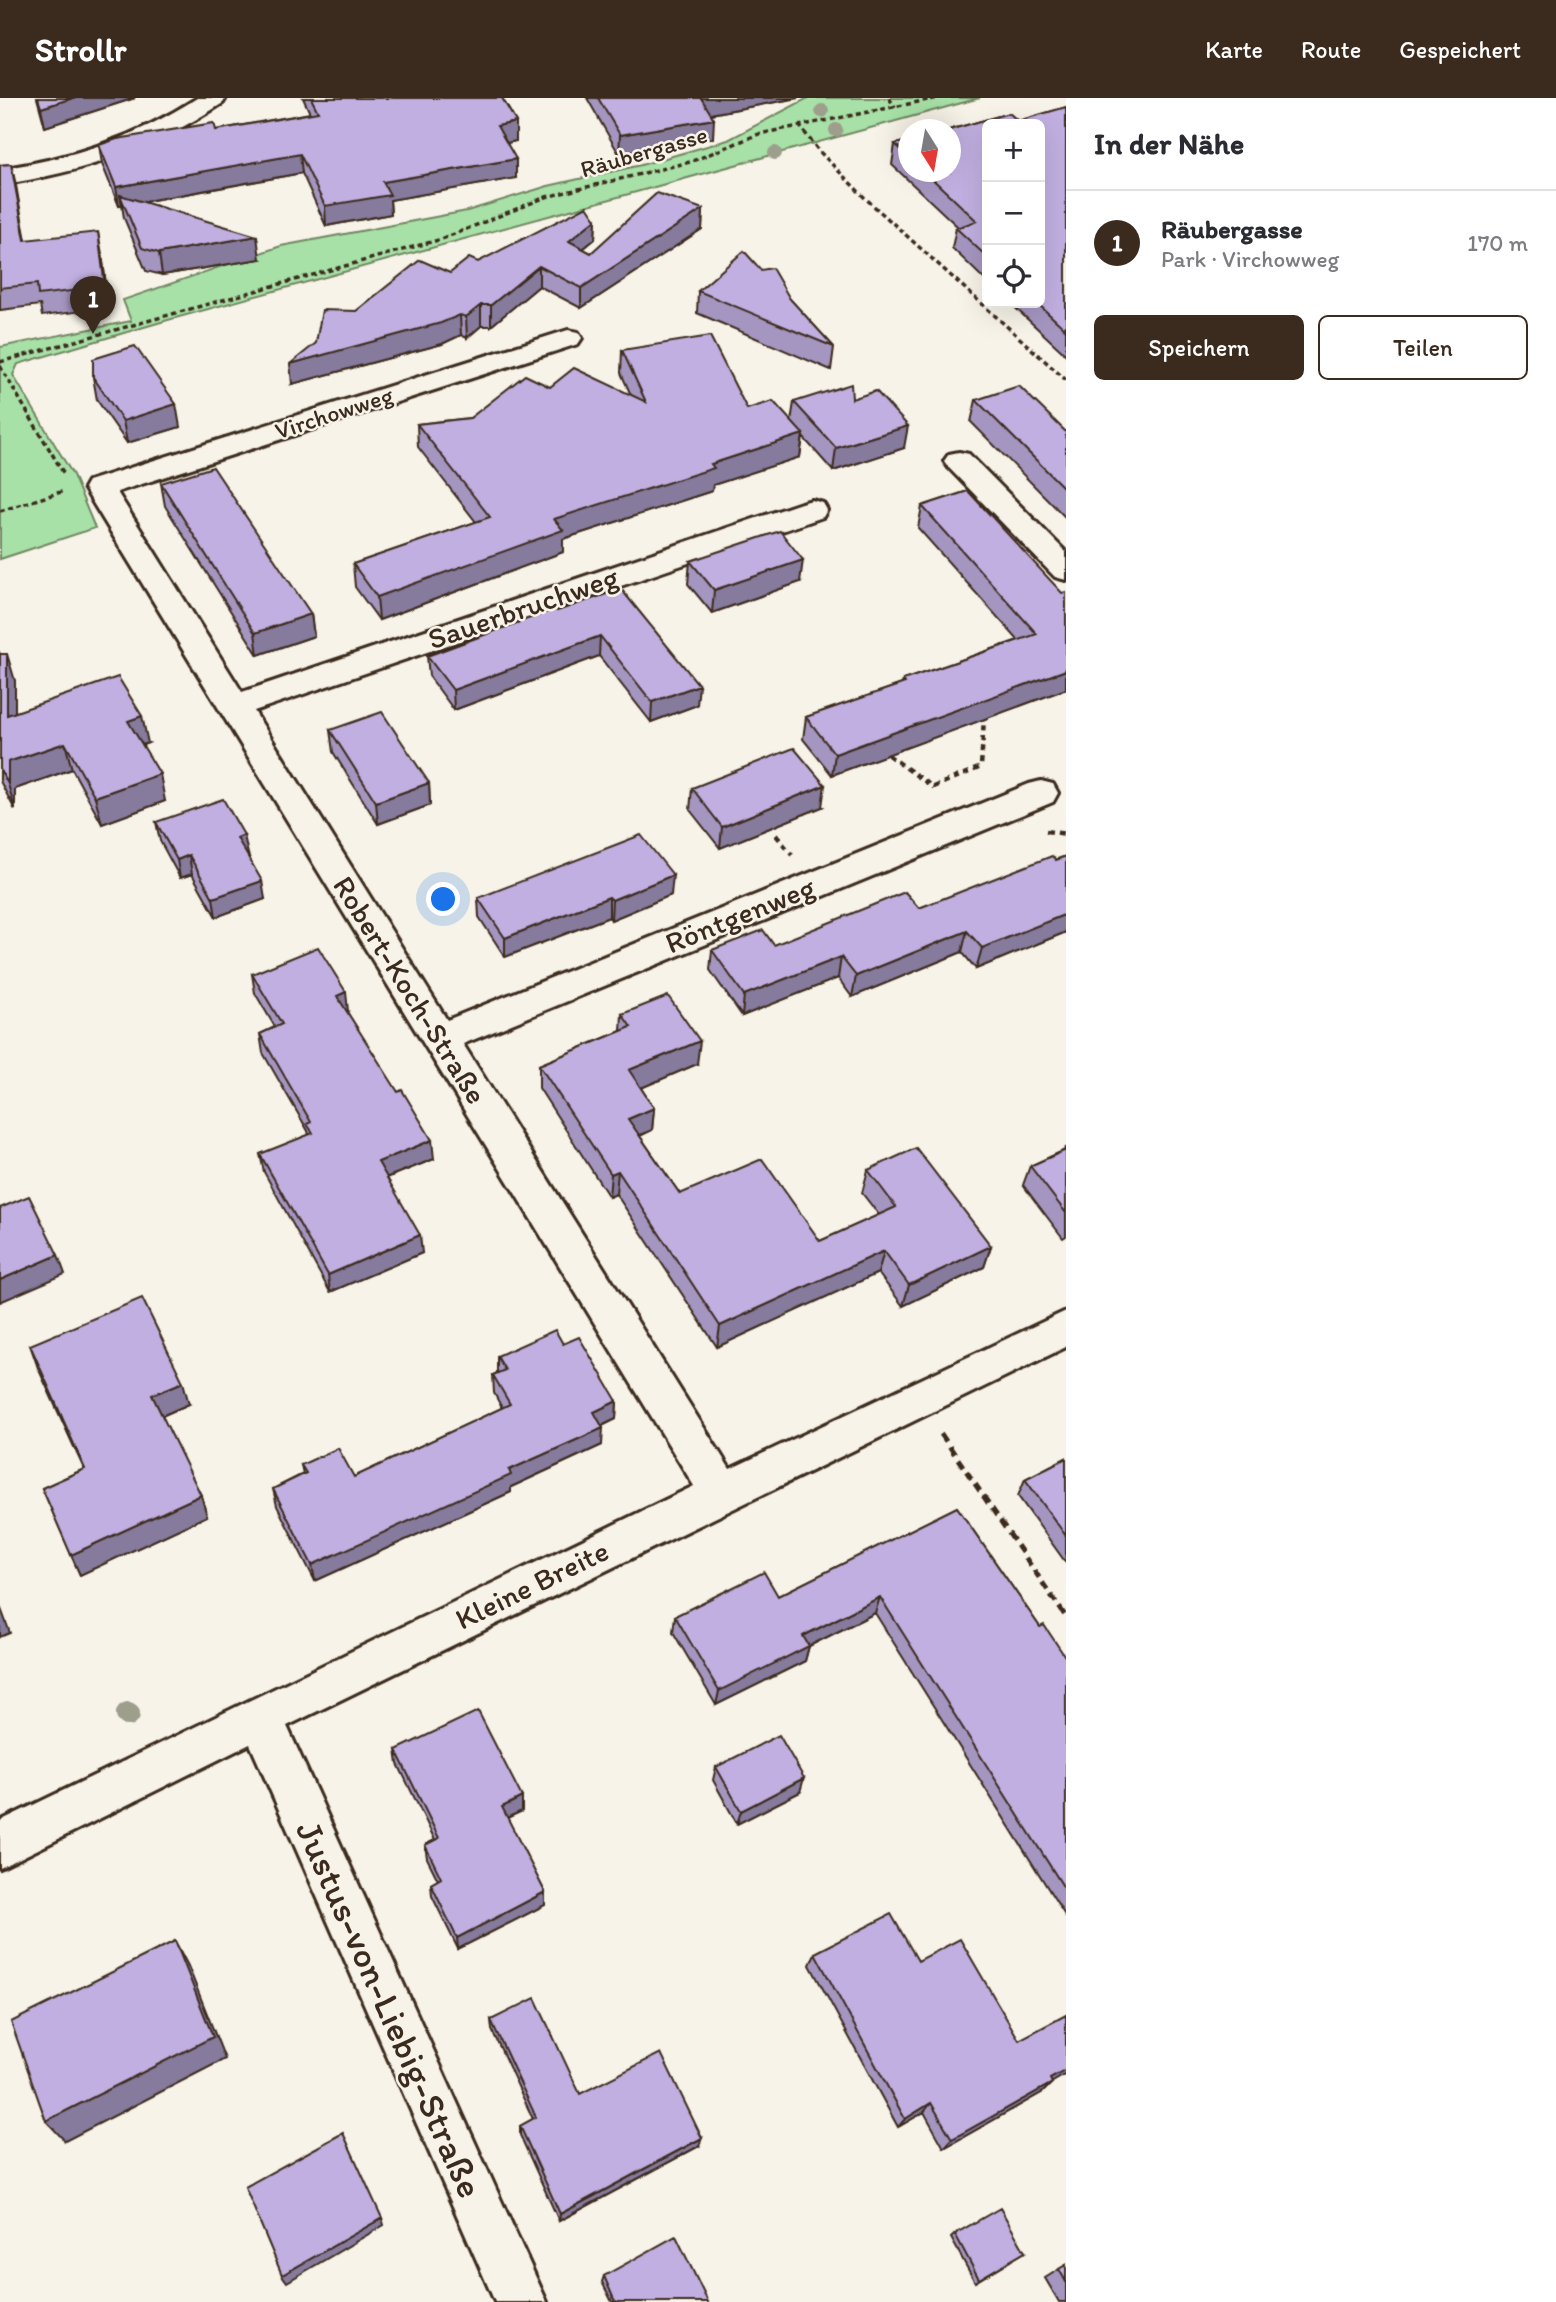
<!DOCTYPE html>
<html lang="de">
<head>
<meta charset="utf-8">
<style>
  :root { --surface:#fff; --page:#f2f2f3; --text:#2b2b33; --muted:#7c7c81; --line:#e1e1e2; --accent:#3b2a1e }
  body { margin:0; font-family:Itim,sans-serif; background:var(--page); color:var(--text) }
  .controls { position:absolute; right:21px; top:21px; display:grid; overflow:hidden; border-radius:10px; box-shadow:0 7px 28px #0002 }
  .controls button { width:63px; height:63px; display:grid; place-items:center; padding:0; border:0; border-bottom:2px solid var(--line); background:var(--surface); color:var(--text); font:35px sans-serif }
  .compass { position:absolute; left:898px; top:21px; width:63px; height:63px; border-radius:50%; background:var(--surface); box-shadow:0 7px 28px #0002; rotate:169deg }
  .you { position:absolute; left:444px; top:802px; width:24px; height:24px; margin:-18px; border:5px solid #fff; border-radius:50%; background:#1a73e8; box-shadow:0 0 0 10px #1a73e833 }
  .badge { display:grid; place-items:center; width:46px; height:46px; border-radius:50%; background:var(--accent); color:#fff; font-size:23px; font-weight:700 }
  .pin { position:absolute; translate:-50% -58px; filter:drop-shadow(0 2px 4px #0008) }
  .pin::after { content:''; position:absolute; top:37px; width:24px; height:21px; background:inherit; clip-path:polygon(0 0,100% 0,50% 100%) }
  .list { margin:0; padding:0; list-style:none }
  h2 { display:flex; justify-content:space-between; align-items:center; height:91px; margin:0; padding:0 28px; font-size:30px }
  h2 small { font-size:23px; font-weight:400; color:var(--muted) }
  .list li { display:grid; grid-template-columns:46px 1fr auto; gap:21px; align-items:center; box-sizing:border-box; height:105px; padding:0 28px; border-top:2px solid var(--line) }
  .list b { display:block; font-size:26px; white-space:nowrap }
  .list p { margin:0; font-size:23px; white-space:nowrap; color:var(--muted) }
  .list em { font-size:23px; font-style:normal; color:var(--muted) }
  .actions { display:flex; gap:14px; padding:21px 28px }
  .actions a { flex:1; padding:16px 0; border:2px solid var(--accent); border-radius:10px; text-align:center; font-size:24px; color:var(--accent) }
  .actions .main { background:var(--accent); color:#fff }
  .icon { flex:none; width:38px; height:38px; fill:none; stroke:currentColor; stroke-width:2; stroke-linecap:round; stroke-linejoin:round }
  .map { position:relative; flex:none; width:1066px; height:2204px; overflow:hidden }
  header { display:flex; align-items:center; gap:42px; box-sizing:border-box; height:98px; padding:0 35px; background:var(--accent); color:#fff }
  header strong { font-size:33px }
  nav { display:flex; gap:38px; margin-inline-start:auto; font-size:24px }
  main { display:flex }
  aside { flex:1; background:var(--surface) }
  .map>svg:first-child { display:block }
  .green { fill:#a7e1a7; stroke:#718662; stroke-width:2 }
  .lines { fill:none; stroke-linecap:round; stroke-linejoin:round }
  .minor-casing { stroke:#3b2a1e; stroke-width:6 }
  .path-far2 { stroke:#3b2a1e; stroke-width:3.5; stroke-dasharray:5 3.5; stroke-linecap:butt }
  .path-far1 { stroke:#3b2a1e; stroke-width:4.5; stroke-dasharray:6 5; stroke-linecap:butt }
  .path { stroke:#3b2a1e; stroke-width:5; stroke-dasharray:9 6; stroke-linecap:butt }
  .minor { fill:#f7f3e8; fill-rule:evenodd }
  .tree { fill:#9e9e8c }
  .wall { fill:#a596c1; stroke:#3b2a1e; stroke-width:2 }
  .shaded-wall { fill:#867a9d; stroke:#3b2a1e; stroke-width:2 }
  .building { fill:#c0afe0; stroke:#3b2a1e; stroke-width:2 }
  .labels { text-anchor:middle; stroke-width:5; stroke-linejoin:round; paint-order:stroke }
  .far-street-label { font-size:24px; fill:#3b2a1e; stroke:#f7f3e8 }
  .street-label { font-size:30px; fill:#3b2a1e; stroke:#f7f3e8 }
  .near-street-label { font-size:37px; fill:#3b2a1e; stroke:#f7f3e8 }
</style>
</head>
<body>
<header>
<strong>Strollr</strong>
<nav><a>Karte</a><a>Route</a><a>Gespeichert</a></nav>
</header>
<main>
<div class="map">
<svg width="1066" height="2204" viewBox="0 0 1066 2204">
  <rect width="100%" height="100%" fill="#f7f3e8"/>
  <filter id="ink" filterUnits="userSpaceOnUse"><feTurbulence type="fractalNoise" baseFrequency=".0143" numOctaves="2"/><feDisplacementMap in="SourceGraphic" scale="14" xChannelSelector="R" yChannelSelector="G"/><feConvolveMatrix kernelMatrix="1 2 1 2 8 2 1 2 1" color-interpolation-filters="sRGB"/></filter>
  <g filter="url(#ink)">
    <path class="green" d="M808 0H980L168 222 18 266 13 277 73 377 95 430 0 461V249L131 223 123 202 281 148 467 113 548 88 641 67 728 42Z"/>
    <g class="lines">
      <g class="minor-casing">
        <path id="minor" d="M197 0H226L223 5C148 53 87 73 0 87V71C72 60 135 40 197 0Z
          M568 232 578 234 582 240 578 246 117 394 242 594 801 405 812 402 823 405 827 412 823 419 254 613 447 922 1029 686 1041 683 1053 686 1058 695 1053 704 463 946 730 1371 1066 1213V1249L287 1628 547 2204H495L250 1646 0 1770V1723L694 1388 84 390 88 383Z
          M959 354 969 356 1066 454V482L1055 479 949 370 944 363 949 356Z"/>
      </g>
      <path class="path-far2" d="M889 0 895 9
        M799 27 818 52 865 100 1066 282
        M0 264 442 141 546 99 690 64 759 36 938 0
        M0 268 64 376
        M0 413 64 393"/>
      <path class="path-far1" d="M888 657 933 689 981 669 984 620
        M1046 733 1066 736
        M776 737 792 757"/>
      <path class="path" d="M941 1336 1066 1519"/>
      <use href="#minor" class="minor"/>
    </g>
    <g class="tree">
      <circle cx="822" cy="13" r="7"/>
      <circle cx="836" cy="32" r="7"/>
      <circle cx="775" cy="55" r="7"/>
      <circle cx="128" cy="1616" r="12"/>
    </g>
    <path class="wall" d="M37 0H135L45 29Z
      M303 0H502L516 24V43L507 45 516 80 390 102 391 116 326 128 302 75 142 104 260 161 162 177 146 173 124 120 122 107 119 108 102 66 99 47 216 32 310 15Z
      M587 0H798L711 16 713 40 619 56Z
      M1066 9V257L1010 205H1040V26H987V184L952 150 956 130 958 129 892 67 895 46 908 43V74H950V32H949L1009 15 1018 23Z
      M11 66 26 142 102 156 109 210 42 218 40 207 0 212V67Z
      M703 111 702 131 581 210 539 188 491 228H481L467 240 461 237 442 246 292 286 356 213 478 164 596 121 595 141 583 151 591 155Z
      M698 193 790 201 834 249 831 272 697 215Z
      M622 252 747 311 791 324 794 304 852 301 904 350 833 373 803 339 800 359 713 387 712 393 563 441V454L379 522 355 489 353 466 476 424 418 349 417 326 470 320 550 289 631 297 621 275Z
      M93 279 180 329 127 345 97 302Z
      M976 302 1066 334V420L971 324Z
      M161 385 311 516 314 538 258 557 165 408Z
      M968 393 1066 591 832 677 803 641 806 619 902 586 903 582 1018 542 918 430 922 408Z
      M690 463 800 484 712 515 688 486Z
      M621 491 697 607 651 624 599 558 454 612 429 578 427 558Z
      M0 556 15 583V614L148 645 142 647 165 703 102 726 72 671 15 691V712L0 683Z
      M330 632 429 685 430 707 378 726 333 654Z
      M692 690 822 709 720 750 690 712Z
      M156 724 248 756 265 801 216 819 192 776 180 780 160 743Z
      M1066 758V834L976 871 962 854 852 899 838 880 742 918 710 872 712 852 774 847 919 810Z
      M671 797 611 822 609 819 505 859 479 819 478 800Z
      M252 876 348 913 347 914 434 1061 387 1080 422 1155 330 1194 264 1074 260 1056 309 1037 308 1033 263 955 260 936 275 929 255 895Z
      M622 916 697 966 641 990 654 1010 652 1032 640 1038 680 1096 820 1143 879 1117 862 1095 868 1072 991 1148 984 1169 903 1208 878 1175 717 1249 616 1096 609 1099 539 990V967L621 933Z
      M1066 1049V1138L1063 1140 1023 1087 1030 1068 1065 1052Z
      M563 1246 617 1303 616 1321 602 1328V1347L511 1389V1394L315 1483 277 1408 273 1391 303 1376 301 1367 354 1379 502 1310 494 1295 493 1277 497 1275V1258Z
      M30 1247 189 1306 162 1318 207 1418 80 1477 42 1390 84 1371 38 1270Z
      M1066 1360V1465L1018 1398 1025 1381Z
      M957 1409 1040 1529 1066 1560V1819L875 1515 809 1548 805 1563 716 1607 673 1534 675 1518 778 1498Z
      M396 1652 522 1699V1713L507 1720 545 1794V1807L458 1851 432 1798 431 1786 438 1782 427 1760 425 1747 435 1742 398 1666Z
      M716 1669 800 1694 737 1726 713 1682Z
      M815 1855 918 1863 1019 1942 1066 1976 1052 1984 1043 1994 944 2050 924 2014 898 2029 810 1867Z
      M491 1922 580 1996 699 2048 559 2123 520 2037V2028L533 2021 492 1932Z
      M955 2136 1025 2154 975 2184 951 2140Z
      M1066 2167V2204H1059L1045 2180Z
      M604 2178 708 2204H612L602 2184Z"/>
    <path class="shaded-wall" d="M73 0H135L45 29 41 10Z
      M700 0H798L699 18Z
      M714 21 713 40 619 56 620 37Z
      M516 24V43L497 47V28Z
      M300 56 302 75 124 107 120 97 122 107 119 108 116 89Z
      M516 61V80L390 102 391 116 326 128 325 108 383 84Z
      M11 66 16 87 29 164 25 142Z
      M703 111 702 131 581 210V190Z
      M596 121 595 141 568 163 569 143Z
      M98 134 102 156 109 210 105 189Z
      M257 138 260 161 162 177 159 155Z
      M539 168V188L491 228V207Z
      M481 207V228L467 240 466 219Z
      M460 217 461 237 442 246 292 286 290 266Z
      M176 306 180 329 127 345 123 323Z
      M908 328 904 350 833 373 836 350Z
      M803 336 800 359 713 387 712 393 563 441V454L379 522 377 499 554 421 711 366Z
      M803 462 800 484 712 515 714 492Z
      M311 516 314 538 258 557 255 535Z
      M600 538 599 558 454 612 453 592Z
      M7 556 15 583V644L7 617Z
      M1066 572V591L832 677 835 656Z
      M699 587 697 607 651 624 652 604Z
      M142 618 148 645 134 650 128 623Z
      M65 645 72 671 15 691V712L8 686V664Z
      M160 676 165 703 102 726 95 699Z
      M429 685 430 707 378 726 376 704Z
      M825 687 822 709 720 750 722 729Z
      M244 737 248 756 240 759 237 740Z
      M189 757 192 776 180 780 177 762Z
      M673 777 671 797 611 822 612 802Z
      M262 783 265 801 216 819 213 800Z
      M609 799V819L505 859V840Z
      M1066 816V834L976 871 982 850Z
      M967 833 962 854 852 899 856 878Z
      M841 859 838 880 742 918 744 897Z
      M346 894 348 913 339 917 337 898Z
      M700 943 697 966 627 996 629 972Z
      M654 1010 652 1032 626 1043 628 1021Z
      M432 1042 434 1061 380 1082 378 1064Z
      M618 1073 616 1096 609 1099 611 1076Z
      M420 1137 422 1155 330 1194 328 1177Z
      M991 1148 984 1169 903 1208 909 1187Z
      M884 1153 878 1175 717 1249 720 1228Z
      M58 1157 65 1176 0 1204V1182Z
      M183 1284 189 1306 159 1319 152 1297Z
      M617 1303 616 1321 593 1332 594 1314Z
      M603 1330 602 1347 511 1389V1394L315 1483 312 1467 509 1372Z
      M201 1397 207 1418 80 1477 71 1457Z
      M880 1499 875 1515 809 1548 805 1563 716 1607 719 1593 803 1538Z
      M0 1508 10 1535 0 1539Z
      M804 1680 800 1694 737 1726 741 1713Z
      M522 1699V1713L502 1722V1709Z
      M545 1794V1807L458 1851 457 1840Z
      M175 1843 188 1868 225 1961 65 2043 46 2023Z
      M1066 1972V1976L1041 1991 1050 1981Z
      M1052 1985 1043 1994 944 2050 952 2041Z
      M931 2005 924 2014 898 2029 905 2021Z
      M702 2040 699 2048 559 2123 560 2116Z
      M382 2120 384 2127 287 2184 282 2177Z"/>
    <path class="building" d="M38 0H73L41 10Z
      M311 0H502L516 24 497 28 516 61 383 84 390 97 325 108 300 56 116 89 99 47 117 41 214 25 216 32 318 14Z
      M598 0H701L714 21 620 37Z
      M1066 9V232L1037 205H1040V26H987V159L956 130 977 123 925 74H950V32H949L1009 15 1018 23Z
      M908 43V58L895 46Z
      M11 66 25 142 98 134 105 189 38 197 37 186 0 190V67Z
      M657 95 703 111 581 190 539 168 491 207H481L466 219 460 217 441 225 290 266 316 245 322 212 356 213 420 162 450 175 469 160 478 164 587 108 596 121 569 143 591 155Z
      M120 97 257 138 159 155 142 150Z
      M744 153 761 172 772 170 790 201 834 249 698 193Z
      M710 238 747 311 773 303 803 336 711 366 714 370 554 421 563 432 377 499 353 466 490 419 417 326 470 320 525 277 550 289 574 270 646 304 622 252Z
      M135 248 176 306 123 323 93 279V261Z
      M851 286 852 301 876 293 908 328 836 350 794 304Z
      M1019 288 1066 334V392L976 302Z
      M213 369 311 516 255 535 161 385Z
      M968 393 1062 495 1066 494V572L835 656 806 619 905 585 903 582 1037 536 922 408Z
      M780 433 803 462 714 492 690 463Z
      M621 491 699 587 652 604 600 538 453 592 427 558 555 511 557 513Z
      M0 556H7V617L118 579 142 618 128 623 160 676 95 699 65 645 8 664V686L0 671Z
      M382 614 429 685 376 704 330 632Z
      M794 650 825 687 722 729 692 690Z
      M223 701 244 737 237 740 262 783 213 800 189 757 177 762 156 724Z
      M641 737 673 777 612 802 609 799 505 840 478 800Z
      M1052 758 1056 762 1066 758V816L982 850 967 833 856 878 841 859 744 897 712 852 763 832 774 847 905 794 919 810Z
      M318 849 346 894 337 898 398 994 402 992 432 1042 378 1064 420 1137 328 1177 260 1056 313 1035 307 1026 311 1024 260 936 282 926 252 876Z
      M668 898 700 943 629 972 654 1010 628 1021 680 1096 762 1061 820 1143 896 1109 868 1072 916 1050 991 1148 909 1187 884 1153 720 1228 618 1073 611 1076 539 967 631 929 622 916Z
      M1066 1052V1115L1030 1068Z
      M29 1098 58 1157 0 1182V1110Z
      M142 1200 183 1284 152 1297 201 1397 71 1457 42 1390 85 1371 30 1247Z
      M555 1232 563 1246 579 1239 617 1303 594 1314 603 1330 509 1372 511 1377 312 1467 273 1391 306 1375 301 1367 338 1350 354 1379 510 1306 493 1277 505 1272 497 1258Z
      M1066 1360V1438L1025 1381Z
      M957 1409 1040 1529 1044 1527 1066 1560V1793L880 1499 803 1538 809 1548 719 1593 675 1518 764 1474 778 1498Z
      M478 1613 522 1699 502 1709 545 1794 457 1840 431 1786 441 1780 425 1747 439 1740 396 1652Z
      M779 1637 804 1680 741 1713 716 1669Z
      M891 1816 918 1863 960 1841 1019 1942 1066 1917V1972L1050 1981 1052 1985 952 2041 931 2005 905 2021 815 1855Z
      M175 1843 213 1939 46 2023 11 1924Z
      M535 1900 580 1996 661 1955 702 2040 560 2116 520 2028 536 2019 491 1922Z
      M343 2035 382 2120 282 2177 245 2089Z
      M1000 2110 1025 2154 979 2181 955 2136Z
      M676 2138 708 2204H615L604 2178Z
      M1066 2167V2184L1059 2171Z"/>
  </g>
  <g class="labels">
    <g class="far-street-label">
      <text transform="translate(644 54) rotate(-16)" y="8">Räubergasse</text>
      <text transform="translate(334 315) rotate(-18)" y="8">Virchowweg</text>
    </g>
    <g class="street-label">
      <text transform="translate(523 510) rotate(-19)" y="10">Sauerbruchweg</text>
      <text transform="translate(740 817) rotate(-22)" y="10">Röntgenweg</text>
      <text transform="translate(410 892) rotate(58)" y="10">Robert-Koch-Straße</text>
      <text transform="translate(532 1487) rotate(-26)" y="10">Kleine Breite</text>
    </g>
    <g class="near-street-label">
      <text transform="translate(390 1911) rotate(66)" y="13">Justus-von-Liebig-Straße</text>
    </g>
  </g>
</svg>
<div class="controls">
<button>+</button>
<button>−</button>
<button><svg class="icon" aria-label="locate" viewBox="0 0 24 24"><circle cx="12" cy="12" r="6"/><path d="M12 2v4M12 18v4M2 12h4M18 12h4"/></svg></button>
</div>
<svg class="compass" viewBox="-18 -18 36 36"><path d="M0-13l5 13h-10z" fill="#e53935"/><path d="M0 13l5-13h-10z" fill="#7c7c81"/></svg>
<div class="you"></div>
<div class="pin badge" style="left:93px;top:236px">1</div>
</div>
<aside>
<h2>In der Nähe<small></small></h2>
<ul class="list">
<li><span class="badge">1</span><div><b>Räubergasse</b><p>Park · Virchowweg</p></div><em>170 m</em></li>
</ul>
<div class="actions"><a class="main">Speichern</a><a>Teilen</a></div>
</aside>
</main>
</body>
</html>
